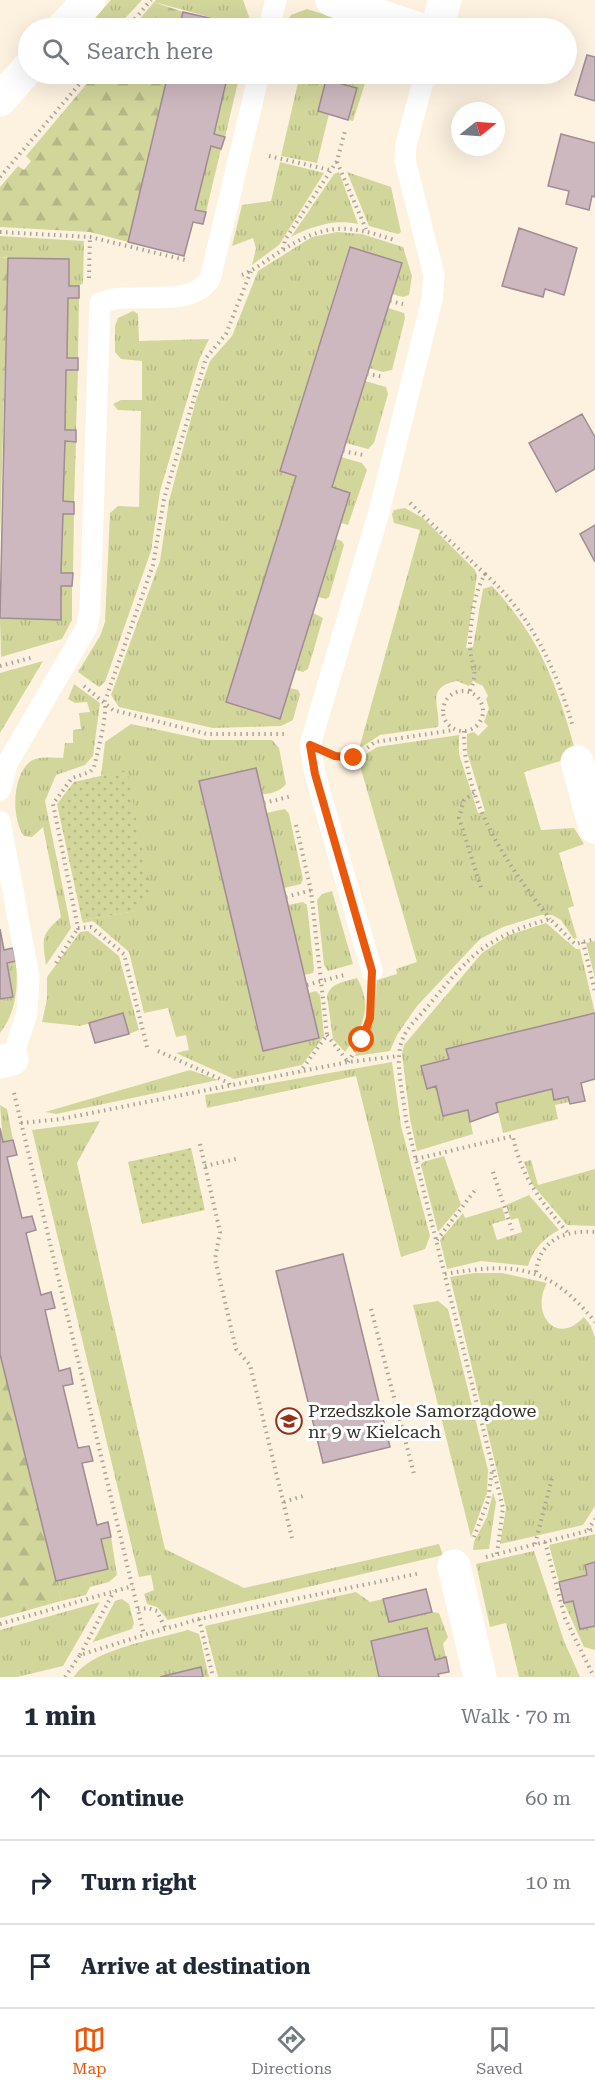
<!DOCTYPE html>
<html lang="en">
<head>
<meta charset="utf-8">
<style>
  :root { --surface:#fff; --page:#f6f6f7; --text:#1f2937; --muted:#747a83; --line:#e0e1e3; --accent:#ea580c }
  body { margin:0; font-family:"Roboto Serif",serif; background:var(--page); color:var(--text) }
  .compass { position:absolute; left:451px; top:102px; width:54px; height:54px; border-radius:50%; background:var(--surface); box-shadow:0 6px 24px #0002; rotate:73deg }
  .stop { position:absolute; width:18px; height:18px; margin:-14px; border:4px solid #ea580c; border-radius:50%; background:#fff }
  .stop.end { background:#ea580c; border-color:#fff; box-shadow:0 2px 6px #0008 }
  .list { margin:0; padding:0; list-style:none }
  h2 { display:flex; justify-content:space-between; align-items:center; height:78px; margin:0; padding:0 24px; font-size:26px }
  h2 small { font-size:20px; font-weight:400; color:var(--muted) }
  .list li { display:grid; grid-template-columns:39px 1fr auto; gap:18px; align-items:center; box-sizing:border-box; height:84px; padding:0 24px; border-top:2px solid var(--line) }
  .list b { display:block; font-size:22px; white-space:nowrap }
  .list em { font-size:20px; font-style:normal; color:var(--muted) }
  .icon { flex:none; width:33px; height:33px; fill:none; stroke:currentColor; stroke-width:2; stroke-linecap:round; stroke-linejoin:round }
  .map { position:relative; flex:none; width:595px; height:1677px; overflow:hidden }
  .search { position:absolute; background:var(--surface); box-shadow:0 6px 24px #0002; left:18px; right:18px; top:18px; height:66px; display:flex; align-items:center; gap:15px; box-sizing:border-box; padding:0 21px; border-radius:33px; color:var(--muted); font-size:22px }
  .sheet { height:330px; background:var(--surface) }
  nav { display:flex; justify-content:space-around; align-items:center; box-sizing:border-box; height:84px; border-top:2px solid var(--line); background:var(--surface); font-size:16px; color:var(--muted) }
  nav a { display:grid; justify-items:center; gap:3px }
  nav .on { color:var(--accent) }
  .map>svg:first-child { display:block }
  .grass { fill:url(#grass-tufts) }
  .forest { fill:url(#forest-firs) }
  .park { fill:url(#park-dots) }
  .building { fill:#cdb8bf; stroke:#a08c93; stroke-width:1.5 }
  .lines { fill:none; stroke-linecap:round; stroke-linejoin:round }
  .path { stroke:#aba395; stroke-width:4; stroke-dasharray:1.5 4.5; stroke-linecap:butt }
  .lane { stroke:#fff; stroke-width:21 }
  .street { stroke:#fff; stroke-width:33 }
  .route { stroke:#ea580c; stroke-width:8 }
  .labels { text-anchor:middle; stroke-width:6; stroke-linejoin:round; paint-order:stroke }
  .poi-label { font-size:18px; fill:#36322b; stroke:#fff; text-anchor:start }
</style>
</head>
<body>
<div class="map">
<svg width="595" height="1677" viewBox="0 0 595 1677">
  <defs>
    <pattern id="grass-tufts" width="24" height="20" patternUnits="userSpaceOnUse" patternTransform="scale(1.5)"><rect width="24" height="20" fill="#d2d69b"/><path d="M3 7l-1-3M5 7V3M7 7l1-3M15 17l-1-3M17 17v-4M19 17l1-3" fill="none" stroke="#b5b886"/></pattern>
    <pattern id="forest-firs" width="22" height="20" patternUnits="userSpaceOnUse" patternTransform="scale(1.5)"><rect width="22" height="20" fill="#d2d69b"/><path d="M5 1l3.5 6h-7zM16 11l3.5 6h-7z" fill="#b5b886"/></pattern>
    <pattern id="park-dots" width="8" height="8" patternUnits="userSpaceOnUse" patternTransform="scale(1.5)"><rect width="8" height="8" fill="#d2d69b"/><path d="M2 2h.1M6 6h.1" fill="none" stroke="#b5b886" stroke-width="1.8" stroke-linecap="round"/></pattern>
  </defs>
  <rect width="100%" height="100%" fill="#fdf2e0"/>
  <path class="grass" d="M111 0H142L116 28H86Z
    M156 0H243L253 28H239V25L154 2Z
    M307 9 367 28H283L291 15Z
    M228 74H240L225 137 214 134Z
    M300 74H368L353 121 348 120 356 88 326 80 318 111 329 114 317 163 281 156Z
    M211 146 221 149 206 212 195 210Z
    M280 162 324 173 279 245 252 265 256 248 253 238 232 246 242 205 271 201Z
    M339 172 358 224C334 219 313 226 291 237L334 174Z
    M347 172 391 187 401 232 398 234 369 226Z
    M337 232 362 234 403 247 412 276 409 295 403 297 392 294 402 263 349 247 280 471 296 476 226 701 290 688 298 690 300 694 293 720 281 726 213 728 119 707 111 695 160 561 169 501 196 400 210 361 232 336 258 271 312 237Z
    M0 236 84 241 83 283 79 286H69V259L0 257Z
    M68 298H79L78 358H67Z
    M388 308 404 313 405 318 392 370 383 372 369 368Z
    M133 311 138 314 139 341 209 339 199 360 160 491 151 551 105 682 99 687 78 672 100 636 105 622 110 513 118 506 139 507 141 411 118 410 113 404 121 400H142V361L121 359 115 352V326L118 318Z
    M66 370H78L76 430H65Z
    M365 381 386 387 388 394 374 443 368 449 346 443Z
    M65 441 76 442 74 502 63 501Z
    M341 457 362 463 367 470 348 525 341 523 350 493 332 487Z
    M405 508 423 518 475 570 477 575 466 648 473 647 483 589 492 586C542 640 557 686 577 756L524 772 541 830 574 828 584 844 559 853 574 906 568 908 577 938 574 939 561 920 552 915H541L503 927 480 939 417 1006 397 1035 390 1051 355 1056C370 1031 376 1010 377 980L397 974 396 969 417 962 358 759 377 747 459 735V754L478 813 485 811 467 752V734L474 732 478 736 488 726 484 722 489 708 486 699 488 696 483 686 473 681 469 686 457 681C423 687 442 711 438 727L380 735 359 749 420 530 394 523 392 514 394 510Z
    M63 514H74L73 573H61Z
    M336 539 342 541 344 545 329 597 326 599 318 597Z
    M61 586H72V620L62 639 1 657 0 618 60 620Z
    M313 613 323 618 308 669 303 672 296 670Z
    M43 661 0 733V673Z
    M74 684 100 703 93 756 85 765 56 775 45 801 71 928 46 965C42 937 41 935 61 917L43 827 32 837 24 836C11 819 12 774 31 761 39 756 54 758 63 758L65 743H73V730L81 729 79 713 90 712 87 702 75 703 68 699Z
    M131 724 206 740H272L279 748 286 784C268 806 223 787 199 782L263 1050 319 1037 309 993 316 991 320 995 324 1036 302 1065 234 1079 176 1053 189 1050 186 1035 176 1037 168 1008 144 1013 129 952 93 921 83 923 82 920 135 911 126 771 101 776 105 742Z
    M285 809 289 814 303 879 301 884 284 888 266 813Z
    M332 891 353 964 328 971 324 965 317 900 322 894Z
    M303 902 307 905 314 968 313 973 304 975 288 905Z
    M546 923 576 949H580L595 1013 446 1050 449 1059 421 1066 427 1088 436 1086 443 1115 468 1110 473 1134 417 1151 410 1119 402 1054 404 1045 482 953 509 935Z
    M88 931 119 956 139 1030 129 1034 123 1014 80 1026 42 1022 47 999V977L80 932Z
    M595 941V978L586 943Z
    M16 961C18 987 17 1011 0 1033V999L13 997 7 963Z
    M357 978C373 1006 363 1029 345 1052L333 1039 327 996C331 982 345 982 357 978Z
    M392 1062 401 1126 430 1236 425 1249 401 1257 356 1076 207 1108 205 1095Z
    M190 1070 218 1080 56 1114 45 1112Z
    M552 1089 555 1100 568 1097 569 1102 555 1105 558 1119 503 1133 496 1103Z
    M0 1105 7 1109 13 1140 3 1142Z
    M100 1121 77 1163 165 1549 244 1588 439 1544 443 1555 168 1620 157 1607 147 1604 144 1594 154 1590 151 1575 139 1577 32 1130Z
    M444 1156 461 1205 438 1232 421 1165 423 1162Z
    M531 1160 538 1185 595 1169V1226L567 1225 532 1184 524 1162Z
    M529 1195 559 1230C544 1238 533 1249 528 1266L481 1261 447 1269 440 1240 463 1213 465 1218 502 1207 506 1220 492 1224 497 1240 522 1232 518 1218 511 1220 506 1205Z
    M474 1273H502L547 1283C530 1313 556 1347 584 1317L591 1326 595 1338V1506L583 1525 500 1544 506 1508 450 1277Z
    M438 1301 448 1309 488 1470 487 1493 471 1537 413 1305Z
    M493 1493 496 1502 489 1549 473 1550 474 1542 487 1517Z
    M595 1534V1562L585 1565 587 1575 559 1582 549 1545Z
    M111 1537 117 1575 109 1582 90 1587 86 1595 61 1601 56 1581 108 1569 101 1539Z
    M534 1551 564 1641 580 1677H519L506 1623 490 1627 476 1564Z
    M356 1592 370 1602 383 1599 389 1622 432 1612 439 1613 448 1637 443 1644 446 1657 435 1660 427 1628 371 1641 379 1677H218L205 1626Z
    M122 1599 129 1604 134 1623 132 1629 93 1642 115 1601Z
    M573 1601 595 1626V1650L584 1647 564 1603Z
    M100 1602 63 1666 17 1677H0V1630Z
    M188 1630 199 1634 209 1677H203L201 1667 160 1677H74C91 1649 158 1639 188 1630Z"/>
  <path class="forest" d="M154 2 183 12 179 28H132Z
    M95 74H168L128 242 90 232 0 227V187L18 166 24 170 31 161 26 156Z
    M0 257 8 258 0 537Z
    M0 1354 61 1601 0 1618Z"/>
  <path class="park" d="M127 770 150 891 136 911 82 920 57 804 74 782Z
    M191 1148 205 1210 142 1224 128 1162Z"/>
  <path class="building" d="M183 12 240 25 239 28H179Z
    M587 55 595 57V101L575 95Z
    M168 74H228L214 134 225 137 221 149 211 146 195 210 206 212 203 224 193 222 184 256 128 242Z
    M326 80 357 88 348 120 318 111Z
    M561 134 595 143V197L592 196 589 210 566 204 569 191 548 186Z
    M519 228 577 248 564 295 545 289 543 297 502 286Z
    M350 247 402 263 332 487 350 493 280 719 226 702 296 476 280 471Z
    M8 258 69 259V286H79V298H68L67 358H78V370H66L65 430H76V442L65 441 63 501 74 502V514H63L61 573H73L72 586H61V620L0 618Z
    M582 414 595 437V469L556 492 529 443Z
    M595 525V562L580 534Z
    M256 768 319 1038 263 1051 199 781Z
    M0 929 4 950 13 948 16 961 7 963 13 997 0 999Z
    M123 1013 129 1034 95 1043 89 1023Z
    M595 1013V1079L581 1083 585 1101 570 1104 568 1097 554 1100 552 1089 496 1103 498 1112 470 1122 468 1110 443 1116 436 1086 427 1089 421 1066 449 1059 446 1049Z
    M0 1128 3 1142 13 1140 17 1155 7 1157 22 1218 32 1216 36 1230 26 1233 41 1295 51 1292 55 1308 45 1310 59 1371 70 1368 73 1384 63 1386 78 1448 89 1446 93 1461 82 1463 97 1525 108 1522 111 1537 101 1539 108 1569 56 1581 0 1354Z
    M343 1254 390 1447 323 1463 276 1271Z
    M595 1562V1626L580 1629 573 1601 564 1603 559 1582 587 1575 585 1565Z
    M426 1589 432 1612 389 1622 383 1599Z
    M427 1628 435 1660 446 1657 449 1672 438 1674 439 1677H379L371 1641Z
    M201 1667 203 1677H160Z"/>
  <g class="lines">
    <path class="path" d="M127 28 151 0
      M269 156 330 170
      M337 162 366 229
      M0 177 88 74
      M0 232 90 237 185 260
      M283 249 285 240 337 161 345 131
      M242 275C256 269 268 259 281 251 325 223 347 224 394 240
      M89 278 90 237
      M390 301 403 304
      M367 374 384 377
      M343 451 363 455
      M410 503 485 574C474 592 470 624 470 645 470 665 480 667 470 691
      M485 574C531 615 556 668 573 727
      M0 666 34 657
      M84 686 113 710 207 734H284
      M443 711a20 20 0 1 1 40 0a20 20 0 1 1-40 0Z
      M464 731C463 801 508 866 550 919
      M341 757 354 758 375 742 454 730
      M474 793 464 800 459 818 482 891
      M264 803 292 796
      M296 825 311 891 327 1035 300 1072
      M286 897 312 890
      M583 942 595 992
      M56 963 78 928
      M307 985 344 975
      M327 1035 348 1062
      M147 1047 124 954 91 927 78 928 53 804 72 778 90 772 94 767C98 751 107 716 105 701L153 565 164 499 206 358 226 334 251 271
      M158 1051 229 1083 230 1086
      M348 1062 362 1040 372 1000
      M14 1093 144 1635
      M21 1123 61 1119 348 1062 399 1056
      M200 1144 220 1232 215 1259 236 1349 250 1365 292 1538
      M416 1159 513 1136C520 1176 542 1203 568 1233
      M205 1166 236 1159
      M493 1172 512 1230
      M437 1240 476 1189
      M536 1272C540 1239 565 1230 595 1232
      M445 1274C515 1262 549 1265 595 1322
      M371 1309 414 1474
      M284 1502 303 1496
      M588 1530 595 1519
      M474 1537 488 1501 492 1470
      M545 1542 565 1618 594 1677
      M535 1544 552 1478
      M497 1554 503 1508 406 1120C404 1097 393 1060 403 1038 408 1026 421 1015 429 1005 469 956 487 936 550 919L575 944 595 939
      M486 1557 595 1529
      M138 1609 148 1608 157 1611 165 1628
      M199 1619 213 1677
      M0 1624 133 1586
      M80 1655 114 1591
      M65 1677 80 1655 144 1635 199 1619 421 1573"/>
    <path class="lane" d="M269 28 276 0
      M0 790 8 762 87 627 90 610 100 303C132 289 188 311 210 279L259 74
      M0 821 29 977 27 1013 12 1059
      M372 971 315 774 310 745 379 512 432 300 434 275 405 160 406 145 425 74"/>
    <path class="street" d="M332 0 416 28
      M63 28 89 0
      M437 28 445 0
      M0 100 28 68
      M577 762 595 827
      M0 1062 12 1059
      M454 1566 480 1677"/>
  </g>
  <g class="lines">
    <path class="route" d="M354 758 335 756 310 745 315 774 372 971 370 1018 362 1040"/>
  </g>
  <defs>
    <g id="school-ring" transform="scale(1.35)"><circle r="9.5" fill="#fff" stroke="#983113" stroke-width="1.5"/><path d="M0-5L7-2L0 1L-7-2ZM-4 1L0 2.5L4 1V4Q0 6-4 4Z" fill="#983113"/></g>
  </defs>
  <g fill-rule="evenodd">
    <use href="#school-ring" x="289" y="1421"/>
  </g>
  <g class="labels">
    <g class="poi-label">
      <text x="308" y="1417">Przedszkole Samorządowe<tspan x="308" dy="21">nr 9 w Kielcach</tspan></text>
    </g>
  </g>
</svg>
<svg class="compass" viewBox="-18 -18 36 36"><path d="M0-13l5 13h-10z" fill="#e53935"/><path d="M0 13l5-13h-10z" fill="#747a83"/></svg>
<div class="stop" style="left:362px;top:1040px"></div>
<div class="stop end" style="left:354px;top:758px"></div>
<div class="search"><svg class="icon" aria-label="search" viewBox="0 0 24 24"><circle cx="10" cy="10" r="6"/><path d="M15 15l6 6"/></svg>Search here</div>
</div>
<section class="sheet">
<h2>1 min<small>Walk · 70 m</small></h2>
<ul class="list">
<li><svg class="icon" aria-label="ahead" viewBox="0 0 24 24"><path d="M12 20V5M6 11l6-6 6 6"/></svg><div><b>Continue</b></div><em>60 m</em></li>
<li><svg class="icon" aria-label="right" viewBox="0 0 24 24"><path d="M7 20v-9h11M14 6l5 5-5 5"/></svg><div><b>Turn right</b></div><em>10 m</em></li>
<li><svg class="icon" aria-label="arrive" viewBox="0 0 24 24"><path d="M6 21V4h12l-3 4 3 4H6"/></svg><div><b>Arrive at destination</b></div></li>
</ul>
</section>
<nav>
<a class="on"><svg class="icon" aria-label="map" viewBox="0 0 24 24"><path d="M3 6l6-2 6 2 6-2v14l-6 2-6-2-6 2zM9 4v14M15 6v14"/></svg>Map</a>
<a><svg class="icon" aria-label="directions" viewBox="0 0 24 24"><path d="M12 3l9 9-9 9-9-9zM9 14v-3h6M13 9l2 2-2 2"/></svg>Directions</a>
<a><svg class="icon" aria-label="saved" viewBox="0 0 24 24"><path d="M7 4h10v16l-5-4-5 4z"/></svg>Saved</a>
</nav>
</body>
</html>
